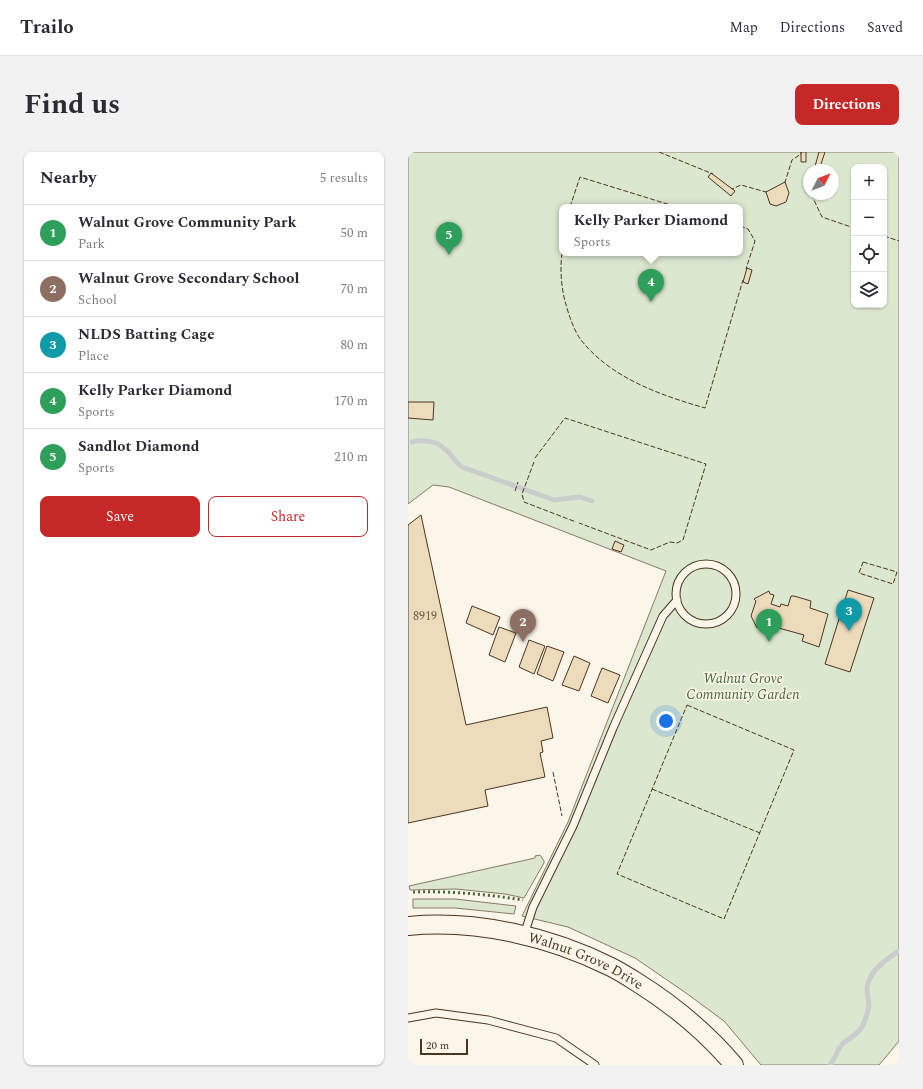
<!DOCTYPE html>
<html lang="en">
<head>
<meta charset="utf-8">
<style>
  :root { --surface:#fff; --page:#f2f2f3; --text:#2b2b33; --muted:#7c7c81; --line:#e1e1e2; --accent:#c62828 }
  body { margin:0; font-family:Spectral,serif; background:var(--page); color:var(--text) }
  .controls { position:absolute; right:12px; top:12px; display:grid; overflow:hidden; border-radius:8px; box-shadow:0 1px 3px #0004 }
  .controls button { width:36px; height:36px; display:grid; place-items:center; padding:0; border:0; border-bottom:1px solid var(--line); background:var(--surface); color:var(--text); font:20px sans-serif }
  .compass { position:absolute; left:395px; top:12px; width:36px; height:36px; border-radius:50%; background:var(--surface); box-shadow:0 1px 3px #0004; rotate:48deg }
  .scale { position:absolute; left:12px; bottom:10px; width:48px; box-sizing:border-box; padding-left:4px; border:2px solid #4a3520; border-top:0; font-size:11px; line-height:14px; white-space:nowrap; color:#4a3520; -webkit-text-stroke:3px #fbf6e9; paint-order:stroke }
  .you { position:absolute; left:258px; top:569px; width:14px; height:14px; margin:-10px; border:3px solid #fff; border-radius:50%; background:#1a73e8; box-shadow:0 0 0 6px #1a73e833 }
  .badge { display:grid; place-items:center; width:26px; height:26px; border-radius:50%; background:var(--accent); color:#fff; font-size:13px; font-weight:700 }
  .pin { position:absolute; translate:-50% -33px; filter:drop-shadow(0 1px 2px #0008) }
  .pin::after { content:''; position:absolute; top:21px; width:14px; height:12px; background:inherit; clip-path:polygon(0 0,100% 0,50% 100%) }
  .popup { position:absolute; left:151px; top:52px; width:184px; height:52px; box-sizing:border-box; display:grid; place-content:center; border-radius:8px; background:var(--surface); filter:drop-shadow(0 1px 3px #0005); font-size:13px; white-space:nowrap; color:var(--muted) }
  .popup b { font-size:15px; color:var(--text) }
  .popup::after { content:''; position:absolute; left:50%; top:100%; margin-left:-8px; border:8px solid transparent; border-top-color:var(--surface) }
  .list { margin:0; padding:0; list-style:none }
  h2 { display:flex; justify-content:space-between; align-items:center; height:52px; margin:0; padding:0 16px; font-size:17px }
  h2 small { font-size:13px; font-weight:400; color:var(--muted) }
  .list li { display:grid; grid-template-columns:26px 1fr auto; gap:12px; align-items:center; box-sizing:border-box; height:56px; padding:0 16px; border-top:1px solid var(--line) }
  .list b { display:block; font-size:15px; white-space:nowrap }
  .list p { margin:0; font-size:13px; white-space:nowrap; color:var(--muted) }
  .list em { font-size:13px; font-style:normal; color:var(--muted) }
  .actions { display:flex; gap:8px; padding:12px 16px }
  .actions a { flex:1; padding:9px 0; border:1px solid var(--accent); border-radius:8px; text-align:center; font-size:14px; color:var(--accent) }
  .actions .main { background:var(--accent); color:#fff }
  .icon { flex:none; width:22px; height:22px; fill:none; stroke:currentColor; stroke-width:2; stroke-linecap:round; stroke-linejoin:round }
  .map { position:relative; flex:none; width:491px; height:913px; overflow:hidden; border-radius:8px }
  header { display:flex; align-items:center; gap:24px; box-sizing:border-box; height:56px; padding:0 20px; background:var(--surface); border-bottom:1px solid var(--line) }
  header strong { font-size:19px }
  nav { display:flex; gap:22px; margin-inline-start:auto; font-size:14px }
  .intro { display:flex; align-items:center; justify-content:space-between; box-sizing:border-box; height:96px; padding:0 24px }
  h1 { margin:0; font-size:28px }
  .button { padding:10px 18px; border-radius:8px; background:var(--accent); color:#fff; font-size:14px; font-weight:700 }
  main { display:flex; gap:24px; padding:0 24px }
  aside { flex:1; background:var(--surface); border-radius:8px; box-shadow:0 1px 3px #0004 }
  .map>svg:first-child { display:block }
  .green { fill:#dce7d0; stroke:#887966; fill-rule:evenodd }
  .lines { fill:none; stroke-linecap:round; stroke-linejoin:round }
  .stream { stroke:#c9cecd; stroke-width:5 }
  .building { fill:#ecdcbc; stroke:#4a3520 }
  .service-casing { stroke:#4a3520; stroke-width:9 }
  .tertiary-casing { stroke:#4a3520; stroke-width:20 }
  .service { stroke:#fbf6e9; stroke-width:7 }
  .tertiary { stroke:#fbf6e9; stroke-width:18 }
  .hedge { stroke:#436837; stroke-width:3; stroke-dasharray:2 3; stroke-linecap:butt }
  .fence { stroke:#4a3520; stroke-width:1; stroke-dasharray:5 2; stroke-linecap:butt }
  .labels { text-anchor:middle; stroke-width:3; stroke-linejoin:round; paint-order:stroke }
  .number-label { font-size:12px; fill:#725f47 }
  .park-label { font-size:14px; font-style:italic; fill:#436837; stroke:#fbf6e9 }
  .street-label { font-size:14px; fill:#4a3520; stroke:#fbf6e9 }
</style>
</head>
<body>
<header>
<strong>Trailo</strong>
<nav><a>Map</a><a>Directions</a><a>Saved</a></nav>
</header>
<div class="intro"><h1>Find us</h1><a class="button">Directions</a></div>
<main>
<aside>
<h2>Nearby<small>5 results</small></h2>
<ul class="list">
<li><span class="badge" style="background:#2e9e5b">1</span><div><b>Walnut Grove Community Park</b><p>Park</p></div><em>50 m</em></li>
<li><span class="badge" style="background:#8d6e63">2</span><div><b>Walnut Grove Secondary School</b><p>School</p></div><em>70 m</em></li>
<li><span class="badge" style="background:#0f9aa8">3</span><div><b>NLDS Batting Cage</b><p>Place</p></div><em>80 m</em></li>
<li><span class="badge" style="background:#2e9e5b">4</span><div><b>Kelly Parker Diamond</b><p>Sports</p></div><em>170 m</em></li>
<li><span class="badge" style="background:#2e9e5b">5</span><div><b>Sandlot Diamond</b><p>Sports</p></div><em>210 m</em></li>
</ul>
<div class="actions"><a class="main">Save</a><a>Share</a></div>
</aside>
<div class="map">
<svg width="491" height="913" viewBox="0 0 491 913">
  <rect width="100%" height="100%" fill="#fbf6e9"/>
  <path class="green" d="M0 0H491V889L471 913H353L316 869 278 841 227 806 160 775 114 764 160 670 258 419 41 335 25 333 0 352ZM446 15H476V153H446ZM401 18H425V42H401ZM154 55H332V101H154Z
    M132 703 136 709V711L116 746 97 742 48 737 2 738 1 734 127 706V704Z
    M5 747H47L108 754 106 762 47 756H5Z"/>
  <g class="lines">
    <path class="stream" d="M4 290C14 287 29 289 37 297 44 302 46 310 54 315L146 348 172 345 184 349
      M422 913C427 907 428 900 433 894 439 886 451 883 455 873 457 868 460 860 461 855 461 849 459 842 459 836 461 820 478 807 491 799"/>
  </g>
  <path class="building" d="M393 0H398V10H393Z
    M411 0H417L411 18H406Z
    M303 21 327 39 323 44 300 25Z
    M377 30 381 41 378 50 368 54 362 52 358 40Z
    M339 116 344 118 340 132 335 130Z
    M0 250H26L25 268 0 266Z
    M13 363 58 573 139 555 145 586 133 589 135 600 132 601 137 625 77 638 80 654 0 671V373Z
    M207 389 216 393 213 400 204 397Z
    M440 438 466 446 442 520 417 512Z
    M361 439 362 442 366 443 363 452 372 455 373 452 380 454 383 444H386L403 449 402 456 420 462 411 495 394 489 396 483 367 475 368 471 362 469 358 478 351 475 349 476 343 464 348 449 346 447Z
    M64 454 92 465 85 483 58 471Z
    M91 475 108 481 97 510 81 503Z
    M121 488 137 494 126 522 111 515Z
    M139 494 156 500 145 529 129 522Z
    M166 504 182 511 171 539 154 533Z
    M194 516 212 523 200 551 183 544Z"/>
  <g class="lines">
    <g class="service-casing">
      <path id="service" d="M268 442a30 30 0 1 1 60 0a30 30 0 1 1-60 0Z
        M116 783 125 755 165 674 205 576 255 464 269 448
        M0 866 28 861 80 868 148 886 187 913"/>
    </g>
    <g class="tertiary-casing">
      <g id="tertiary">
        <path id="s1" d="M0 774C68 767 143 785 203 815 211 819 219 824 227 829 264 852 298 880 326 913"/>
      </g>
    </g>
    <use href="#service" class="service"/>
    <use href="#tertiary" class="tertiary"/>
    <path class="hedge" d="M5 740C42 739 78 742 115 748"/>
    <path class="fence" d="M251 0 305 22
      M376 31 377 30 384 8 393 2V0
      M322 35 324 37 333 33 358 40 359 39
      M406 42 405 46 414 65 446 76
      M162 55 172 25 269 55
      M332 74 340 77 347 89 338 117
      M476 84 491 89
      M154 101C152 116 153 134 157 149 160 161 166 179 173 188 203 226 252 243 297 256L335 128
      M127 306 157 266 298 312 275 388 269 391 262 390 243 398 171 371
      M126 310 114 342 116 350 168 370
      M107 339 110 330
      M455 410 489 420 485 432 451 421Z
      M279 553 386 598 316 767 209 722Z
      M145 620 154 664
      M244 637 352 681"/>
  </g>
  <g class="labels">
    <g class="number-label">
      <text x="17" y="468">8919</text>
    </g>
    <g class="park-label">
      <text x="335" y="531">Walnut Grove<tspan x="335" dy="16">Community Garden</tspan></text>
    </g>
    <g class="street-label">
      <text dy="5" stroke="none"><textPath href="#s1" startOffset="184">Walnut Grove Drive</textPath></text>
    </g>
  </g>
</svg>
<div class="controls">
<button>+</button>
<button>−</button>
<button><svg class="icon" aria-label="locate" viewBox="0 0 24 24"><circle cx="12" cy="12" r="6"/><path d="M12 2v4M12 18v4M2 12h4M18 12h4"/></svg></button>
<button><svg class="icon" aria-label="layers" viewBox="0 0 24 24"><path d="M12 4l9 5-9 5-9-5zM3 14l9 5 9-5"/></svg></button>
</div>
<svg class="compass" viewBox="-18 -18 36 36"><path d="M0-13l5 13h-10z" fill="#e53935"/><path d="M0 13l5-13h-10z" fill="#7c7c81"/></svg>
<div class="scale">20 m</div>
<div class="you"></div>
<div class="pin badge" style="left:361px;top:490px;background:#2e9e5b">1</div>
<div class="pin badge" style="left:115px;top:490px;background:#8d6e63">2</div>
<div class="pin badge" style="left:441px;top:479px;background:#0f9aa8">3</div>
<div class="pin badge" style="left:243px;top:150px;background:#2e9e5b">4</div>
<div class="popup"><b>Kelly Parker Diamond</b>Sports</div>
<div class="pin badge" style="left:41px;top:103px;background:#2e9e5b">5</div>
</div>
</main>
</body>
</html>
